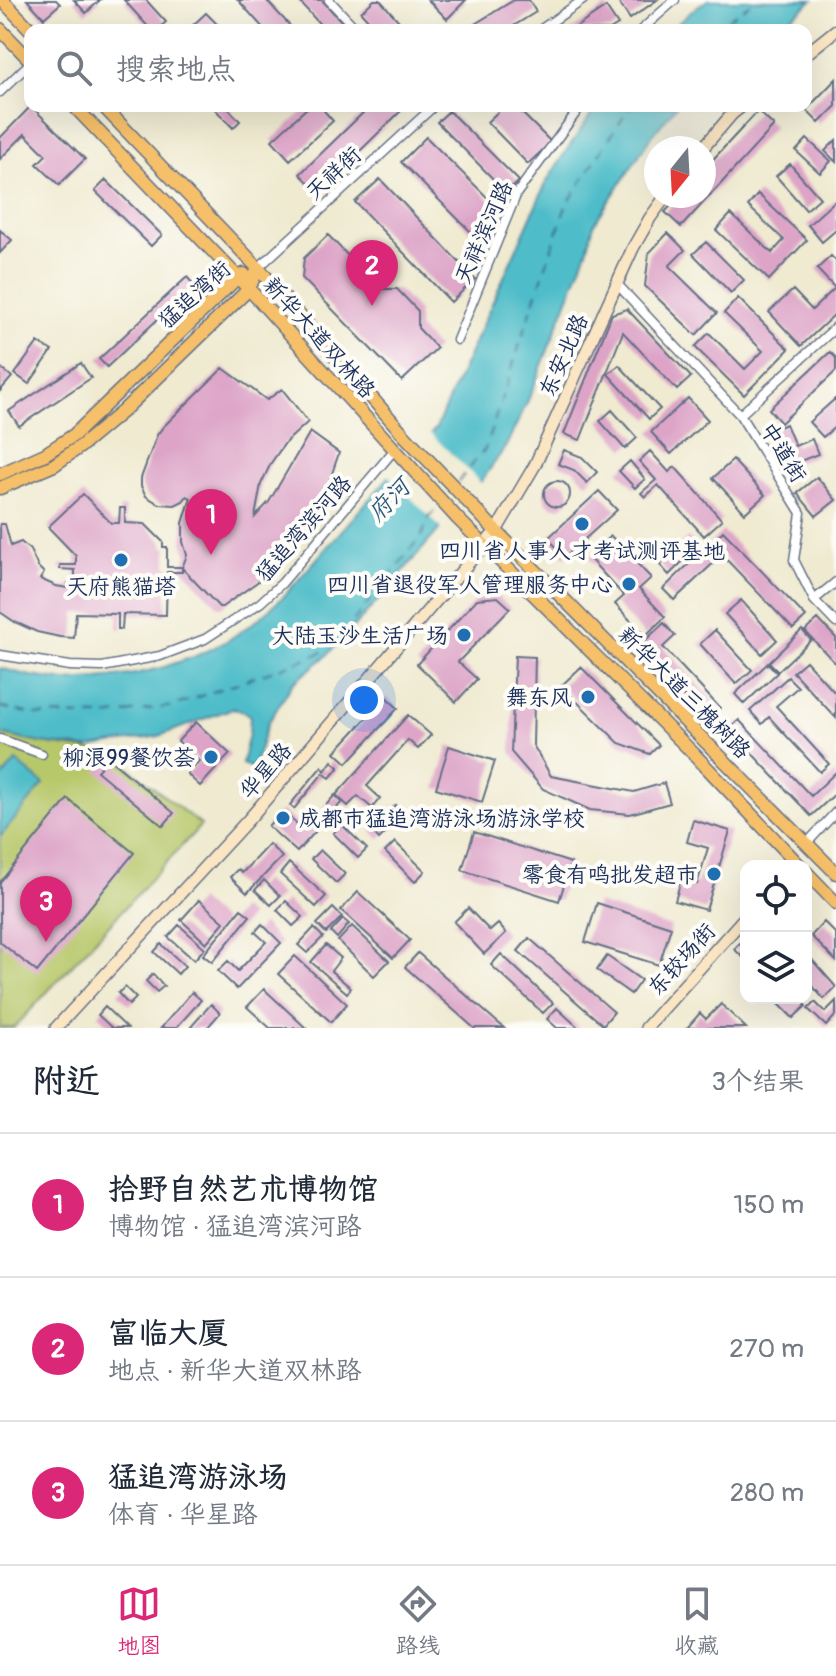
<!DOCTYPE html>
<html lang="zh">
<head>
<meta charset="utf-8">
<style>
  :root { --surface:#fff; --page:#f6f6f7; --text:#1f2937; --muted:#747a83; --line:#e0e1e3; --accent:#db2777 }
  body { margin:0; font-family:Pangolin,"LXGW WenKai TC",sans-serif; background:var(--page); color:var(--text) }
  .controls { position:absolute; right:24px; bottom:24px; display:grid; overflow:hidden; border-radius:16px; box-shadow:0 8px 32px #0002 }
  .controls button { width:72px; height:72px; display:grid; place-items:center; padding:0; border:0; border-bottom:2px solid var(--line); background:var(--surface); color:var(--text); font:40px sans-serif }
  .compass { position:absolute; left:644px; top:136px; width:72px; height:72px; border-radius:50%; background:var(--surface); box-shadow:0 8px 32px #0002; rotate:198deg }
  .you { position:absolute; left:364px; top:700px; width:28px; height:28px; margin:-20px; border:6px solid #fff; border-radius:50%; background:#1a73e8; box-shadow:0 0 0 12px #1a73e833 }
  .badge { display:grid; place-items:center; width:52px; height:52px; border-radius:50%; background:var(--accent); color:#fff; font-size:26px; font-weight:700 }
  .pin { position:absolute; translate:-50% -66px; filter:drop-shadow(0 2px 4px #0008) }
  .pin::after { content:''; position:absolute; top:42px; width:28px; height:24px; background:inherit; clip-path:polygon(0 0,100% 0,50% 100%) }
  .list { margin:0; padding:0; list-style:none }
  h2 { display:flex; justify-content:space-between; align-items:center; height:104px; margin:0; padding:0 32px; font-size:34px }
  h2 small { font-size:26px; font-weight:400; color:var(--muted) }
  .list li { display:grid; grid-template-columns:52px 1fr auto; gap:24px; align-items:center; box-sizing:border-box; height:144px; padding:0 32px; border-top:2px solid var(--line) }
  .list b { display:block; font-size:30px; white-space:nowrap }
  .list p { margin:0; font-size:26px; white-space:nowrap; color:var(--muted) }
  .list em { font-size:26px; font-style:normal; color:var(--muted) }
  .icon { flex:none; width:44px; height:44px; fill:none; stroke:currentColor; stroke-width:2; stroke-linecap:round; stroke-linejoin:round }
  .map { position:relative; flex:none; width:836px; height:1028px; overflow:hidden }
  .search { position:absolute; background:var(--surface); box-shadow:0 8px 32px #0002; left:24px; right:24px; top:24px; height:88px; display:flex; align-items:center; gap:20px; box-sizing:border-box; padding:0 28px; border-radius:16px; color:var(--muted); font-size:30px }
  .sheet { height:536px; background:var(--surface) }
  nav { display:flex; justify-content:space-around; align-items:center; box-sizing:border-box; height:112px; border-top:2px solid var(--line); background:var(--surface); font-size:22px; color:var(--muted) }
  nav a { display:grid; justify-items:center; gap:4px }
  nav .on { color:var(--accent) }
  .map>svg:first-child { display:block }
  .green { fill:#b7c86b; stroke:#697c64; stroke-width:2 }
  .water { fill:#50bdc9; stroke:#367694; stroke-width:2 }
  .pier { fill:#efead0 }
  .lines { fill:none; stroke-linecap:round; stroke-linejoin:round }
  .ferry { stroke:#2b5a7e; stroke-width:2; stroke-dasharray:10 8; stroke-linecap:butt }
  .building { fill:#dda4c8 }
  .street-casing { stroke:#657086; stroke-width:11 }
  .secondary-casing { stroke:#657086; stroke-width:14 }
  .primary-casing { stroke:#657086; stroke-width:15 }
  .street { stroke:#fff; stroke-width:8 }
  .secondary { stroke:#fbe6c4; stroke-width:11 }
  .primary { stroke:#f6c06b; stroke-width:12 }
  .poi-dot { fill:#1f6fb2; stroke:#fdfcf7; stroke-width:3 }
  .labels { text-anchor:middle; stroke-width:8; stroke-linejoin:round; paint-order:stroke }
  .street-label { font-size:22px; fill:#1b2f5e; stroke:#fdfcf7 }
  .poi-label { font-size:22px; fill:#1b2f5e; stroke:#fdfcf7; text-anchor:end }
  .water-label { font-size:24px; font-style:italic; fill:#2b5a7e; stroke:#fdfcf7 }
</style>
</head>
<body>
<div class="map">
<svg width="836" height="1028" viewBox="0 0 836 1028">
  <rect width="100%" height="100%" fill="#fdfcf7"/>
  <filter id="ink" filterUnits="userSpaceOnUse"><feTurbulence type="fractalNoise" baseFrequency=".0125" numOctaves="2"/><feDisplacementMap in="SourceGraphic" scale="16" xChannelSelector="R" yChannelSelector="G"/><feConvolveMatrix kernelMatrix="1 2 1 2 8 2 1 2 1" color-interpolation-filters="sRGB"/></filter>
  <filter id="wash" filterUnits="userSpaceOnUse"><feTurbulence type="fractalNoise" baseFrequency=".006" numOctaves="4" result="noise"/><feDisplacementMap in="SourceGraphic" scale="32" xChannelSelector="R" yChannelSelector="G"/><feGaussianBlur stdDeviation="1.8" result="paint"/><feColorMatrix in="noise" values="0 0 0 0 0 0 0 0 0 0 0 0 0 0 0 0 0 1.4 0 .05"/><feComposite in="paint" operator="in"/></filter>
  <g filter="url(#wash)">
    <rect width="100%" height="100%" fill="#efead0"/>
    <path class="green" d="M0 734 41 743 110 753 201 825 14 1028H0Z"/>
    <path class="water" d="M709 0H813L776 30H670L699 5Z
      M597 106H676L649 140 594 224 587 251 527 403 506 446 483 479 366 614 326 656 293 683 268 723 253 768 242 764 249 734 250 716 243 711 233 708 159 736 87 748 41 743 0 734V668L31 676 66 681 98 679 130 675 161 668 196 656 227 641 260 618 285 595 388 478 436 428 547 181 566 151Z
      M16 761 44 784 0 837V780Z"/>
    <path class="pier" d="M429 432 483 485 443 530 387 474Z"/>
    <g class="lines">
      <path class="ferry" d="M713 30 755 0
        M458 482 485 449 566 206 625 114 632 106
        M0 707 36 715 106 716 173 706 321 653 346 630 421 537 430 516 439 506"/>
    </g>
    <g id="blocks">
      <path class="building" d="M27 0H56L60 4 44 18Z
        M74 0H100L86 13Z
        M124 0H146L166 22 157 30H151Z
        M238 0H266L294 30H265Z
        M298 0H322L341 21 343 30H325Z
        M374 0H380L407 30H377L361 12Z
        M428 0H466L447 19Z
        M514 0H529L536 12 507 30H471L470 27Z
        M617 0H657L630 19Z
        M606 7 618 25 610 30H572Z
        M206 13 223 30H197L193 25Z
        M836 79V106L819 123 806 110Z
        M31 106 85 159 59 185 37 164 46 155 25 134 0 159V138Z
        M212 106H226L240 121 233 128Z
        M309 106H320L333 121 290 160 272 140Z
        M370 106H406L318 192 300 174Z
        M504 106H515L551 142 528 164 487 122Z
        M449 111 519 181 507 193 437 122Z
        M758 111 774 126 681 227 665 212 680 196H704V169Z
        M426 137 497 207 472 233 401 162Z
        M807 139 831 161 820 173 796 151Z
        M836 140V162L825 151Z
        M790 164 820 198 806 210 776 176Z
        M380 179 475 279 451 302 355 202Z
        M106 180 162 235 151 246 95 191Z
        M758 194 807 240 769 280 716 230 731 214 772 253 784 240 748 206Z
        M836 200V230L822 242 808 225Z
        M0 230 12 240 0 253Z
        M668 233 685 250 669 266 717 313 696 335 645 286 649 253Z
        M328 235 380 289H397L418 311V328L437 348 402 381 302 278 304 258Z
        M706 242 744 280 731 293 693 254Z
        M831 256 836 261V313L801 346 769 312 793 290 812 310 835 288 817 269Z
        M187 277 194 285 107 367 99 359Z
        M738 298 789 349 744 395 695 347 709 333 745 369 763 351 724 313Z
        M627 309 691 377 677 390 623 332 580 440 564 434 612 314Z
        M38 342 52 351 29 384 15 374Z
        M830 352 836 358V371L781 423 769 409Z
        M81 363 91 378 19 426 9 411Z
        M619 365 660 409 649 419 608 374Z
        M0 367 12 377 0 391Z
        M223 368 267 400 282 389 308 422 285 443 271 463 261 484 255 517 269 502 310 432 339 453 327 488 318 506 296 541 260 580 222 607H219L182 568 187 555 183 542V523L191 498 187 496 183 501 175 505 159 504 146 496 141 486V478L157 435 163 427Z
        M688 398 708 420 671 454 651 432Z
        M836 398V426L823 437 809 422Z
        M612 410 637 438 625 449 600 421Z
        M786 424 795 446 812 439 818 454 788 466 773 429Z
        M564 450 582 457 597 472 587 483 574 470 558 464Z
        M650 451 669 472 675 467 722 520 704 536 658 485 645 497 641 493 656 480 639 461Z
        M733 460 765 495 745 513 713 478Z
        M630 461 645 479 635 488 619 471Z
        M817 477 836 500 816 516 797 493Z
        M544 494a13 13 0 1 1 26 0a13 13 0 1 1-26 0Z
        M599 491 617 510 565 557 548 538Z
        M83 494 111 523H119L120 508H125V523L145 524 163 542V547H167V567H182V572H167L166 615 123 614 122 629H118V614L76 613 74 638 60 637 37 632 15 622 0 612V524H5L11 546 21 542 30 550 38 567 44 573 40 579 56 586 68 588V584L75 585V570L60 569V565H76V556L48 527Z
        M723 531 806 617 793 629 722 555 674 600 663 589Z
        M611 536 651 578 639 589 665 617 645 636 615 604 624 596 589 558Z
        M688 538 697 547 669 575 660 565Z
        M498 597 510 608 458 662 477 679 456 702 417 664 477 599Z
        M741 600 777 640 762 654 725 614Z
        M818 619 836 638V664L805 631Z
        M664 623 675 636 663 647 720 708 706 721 638 647Z
        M715 630 752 670 736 684 700 644Z
        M802 630 811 640 778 671 769 662Z
        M515 656 535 657 533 745 551 776 634 792 664 783 670 803 630 814 590 810 543 789 511 752Z
        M806 661 836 694V718L793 672Z
        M768 663 777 673 744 704 735 694Z
        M581 667 659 745 650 754 619 743 561 686Z
        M788 677 798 687 776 706 829 764 820 772 769 717 762 724 750 711Z
        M386 697 398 708 347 763 335 752Z
        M408 715 431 735 418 749 408 740 367 786 380 798 372 808 358 796 348 806 336 795Z
        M739 720 811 796 836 772V793L811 816 729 729Z
        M196 722 230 754 200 786 187 774 199 761 178 741Z
        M449 746 495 761 482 802 436 788Z
        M108 758 174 813 163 826 97 771Z
        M332 761 339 767 330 778 323 773 294 809 290 805 322 766 325 771Z
        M335 795 342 802 297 852 268 826 282 811 304 830Z
        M68 799 134 853 37 972 0 942V882Z
        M396 805 405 814 379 839 372 831 376 826 370 820 382 809 387 814Z
        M693 820 730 831 706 910 675 901 681 880 697 884 708 848 687 842Z
        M342 825 367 849 358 858 333 833Z
        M474 832 571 863 559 901 462 870Z
        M395 842 425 871 415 882 385 852Z
        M269 844 282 857 247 893 230 877 238 869 242 873Z
        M320 850 345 874 336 883 311 859Z
        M289 863 326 896 316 907 280 874Z
        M264 880 280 896 271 905 255 890Z
        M358 892 410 940 393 958 341 910Z
        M199 900 224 922 206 943 181 920Z
        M286 901 303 917 293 926 277 910Z
        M597 903 671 927 659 965 585 942Z
        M333 908 342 917 326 933 317 924Z
        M468 908 490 931 498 924 506 933 484 954 454 922Z
        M241 909 250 916 212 962 203 955Z
        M343 919 349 924 337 938 331 932Z
        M824 922 836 934V961L811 936Z
        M262 924 281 943 237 989 218 971 228 961 238 971 266 942 255 932Z
        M179 925 205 948 194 960 168 937Z
        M352 926 389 961 374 976 338 941Z
        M314 928 323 937 307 953 298 945Z
        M746 937V960L734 949Z
        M529 938 614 1012 603 1025 518 951Z
        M161 944 185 966 178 974 154 952Z
        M326 945 341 958 331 971 351 988 347 993 311 962Z
        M418 953 504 1028H474L405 967Z
        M806 953 836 987 824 999 806 979Z
        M501 954 553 1003 543 1013 491 965Z
        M295 956 347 1004 331 1022 278 974Z
        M607 956 641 980 631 994 597 970Z
        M153 974 164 986 157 992 146 981Z
        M125 987 136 998 129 1005 118 993Z
        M264 989 306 1028H270L247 1007Z
        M192 992 201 1000 176 1028H161Z
        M773 998H798L806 1006 793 1018Z
        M836 1001V1015L826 1026 808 1009 815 1002 825 1012Z
        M211 1004 220 1013 207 1028H190Z
        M721 1004 746 1028H687L700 1013 706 1019Z
        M105 1007 127 1028H112L98 1015Z
        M557 1008 579 1028H557L547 1019Z"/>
    </g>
  </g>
  <g filter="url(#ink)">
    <use href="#blocks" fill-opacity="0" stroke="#657086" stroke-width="2"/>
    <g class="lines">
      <g class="street-casing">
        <path id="street" d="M329 0 357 30
          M540 30 583 0
          M641 30 675 0
          M0 92 30 63
          M258 268 434 106
          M617 284 740 415 801 513 794 560 814 600 836 623
          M457 340 517 193 581 106
          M740 415 836 327
          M814 600 836 582
          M0 655 70 666 102 667 160 656 205 639 260 603 282 583 395 449
          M0 739 42 754
          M807 843 836 812"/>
      </g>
      <g class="secondary-casing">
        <path id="secondary" d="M806 54 836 30
          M703 148 732 114 742 106
          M56 1028 249 819 496 531 535 465 633 248 650 218 666 196
          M646 1028 746 916"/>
      </g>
      <g class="primary-casing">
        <path id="primary" d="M2 0 31 30
          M0 29 30 60
          M74 106 249 289 457 518 694 754 800 866
          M103 106 258 268 406 437 496 531 836 873
          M0 474 45 454 74 435 238 277 244 274
          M0 488 54 465 81 446 123 411 249 289 258 268
          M806 872 836 903"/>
      </g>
      <use href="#street" class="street"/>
      <use href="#secondary" class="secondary"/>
      <use href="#primary" class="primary"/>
    </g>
  </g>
  <g class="poi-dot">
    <circle cx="582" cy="524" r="8"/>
    <circle cx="121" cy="560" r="8"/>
    <circle cx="629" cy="584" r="8"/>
    <circle cx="464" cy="635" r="8"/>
    <circle cx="588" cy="697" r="8"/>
    <circle cx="211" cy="757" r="8"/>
    <circle cx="283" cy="818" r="8"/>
    <circle cx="714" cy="874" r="8"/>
  </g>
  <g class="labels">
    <g class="street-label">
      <text transform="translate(333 173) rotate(-43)" y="8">天祥街</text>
      <text transform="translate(483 232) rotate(-66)" y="8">天祥滨河路</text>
      <text transform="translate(194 294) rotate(-42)" y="8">猛追湾街</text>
      <text transform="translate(320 337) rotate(48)" y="8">新华大道双林路</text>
      <text transform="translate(563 355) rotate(-66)" y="8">东安北路</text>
      <text transform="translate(784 452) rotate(58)" y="8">中道街</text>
      <text transform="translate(303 528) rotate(-49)" y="8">猛追湾滨河路</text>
      <text transform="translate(685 692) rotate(45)" y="8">新华大道三槐树路</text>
      <text transform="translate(265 770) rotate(-49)" y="8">华星路</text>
      <text transform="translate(681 959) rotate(-48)" y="8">东较场街</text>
    </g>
    <g class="poi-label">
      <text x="582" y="558" text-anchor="middle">四川省人事人才考试测评基地</text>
      <text x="613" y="592">四川省退役军人管理服务中心</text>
      <text x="121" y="594" text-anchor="middle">天府熊猫塔</text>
      <text x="448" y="643">大陆玉沙生活广场</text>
      <text x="572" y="705">舞东风</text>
      <text x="195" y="765">柳浪99餐饮荟</text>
      <text x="299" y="826" text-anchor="start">成都市猛追湾游泳场游泳学校</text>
      <text x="698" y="882">零食有鸣批发超市</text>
    </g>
    <g class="water-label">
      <text transform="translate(389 500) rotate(-46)" y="8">府河</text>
    </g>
  </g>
</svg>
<div class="controls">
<button><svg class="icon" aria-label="locate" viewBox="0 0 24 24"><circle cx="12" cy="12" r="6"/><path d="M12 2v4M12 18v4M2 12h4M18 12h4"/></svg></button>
<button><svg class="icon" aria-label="layers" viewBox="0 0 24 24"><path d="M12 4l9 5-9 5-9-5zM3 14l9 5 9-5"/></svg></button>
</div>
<svg class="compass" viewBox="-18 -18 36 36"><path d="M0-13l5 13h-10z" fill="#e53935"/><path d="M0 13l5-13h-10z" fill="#747a83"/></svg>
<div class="you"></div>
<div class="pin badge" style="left:211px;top:555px">1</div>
<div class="pin badge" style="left:372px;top:306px">2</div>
<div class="pin badge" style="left:46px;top:942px">3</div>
<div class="search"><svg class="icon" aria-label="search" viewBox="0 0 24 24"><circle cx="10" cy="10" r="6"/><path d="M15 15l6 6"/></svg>搜索地点</div>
</div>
<section class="sheet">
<h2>附近<small>3个结果</small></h2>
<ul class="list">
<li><span class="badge">1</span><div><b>拾野自然艺术博物馆</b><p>博物馆 · 猛追湾滨河路</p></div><em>150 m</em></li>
<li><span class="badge">2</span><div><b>富临大厦</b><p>地点 · 新华大道双林路</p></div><em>270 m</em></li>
<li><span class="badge">3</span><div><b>猛追湾游泳场</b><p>体育 · 华星路</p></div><em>280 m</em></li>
</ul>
</section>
<nav>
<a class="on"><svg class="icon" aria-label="map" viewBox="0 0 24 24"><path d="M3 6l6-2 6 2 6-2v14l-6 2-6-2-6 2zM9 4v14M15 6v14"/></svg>地图</a>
<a><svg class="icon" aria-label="directions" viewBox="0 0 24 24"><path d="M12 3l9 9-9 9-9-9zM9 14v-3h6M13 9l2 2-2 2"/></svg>路线</a>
<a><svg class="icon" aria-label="saved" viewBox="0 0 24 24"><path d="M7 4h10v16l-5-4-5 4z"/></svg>收藏</a>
</nav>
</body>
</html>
